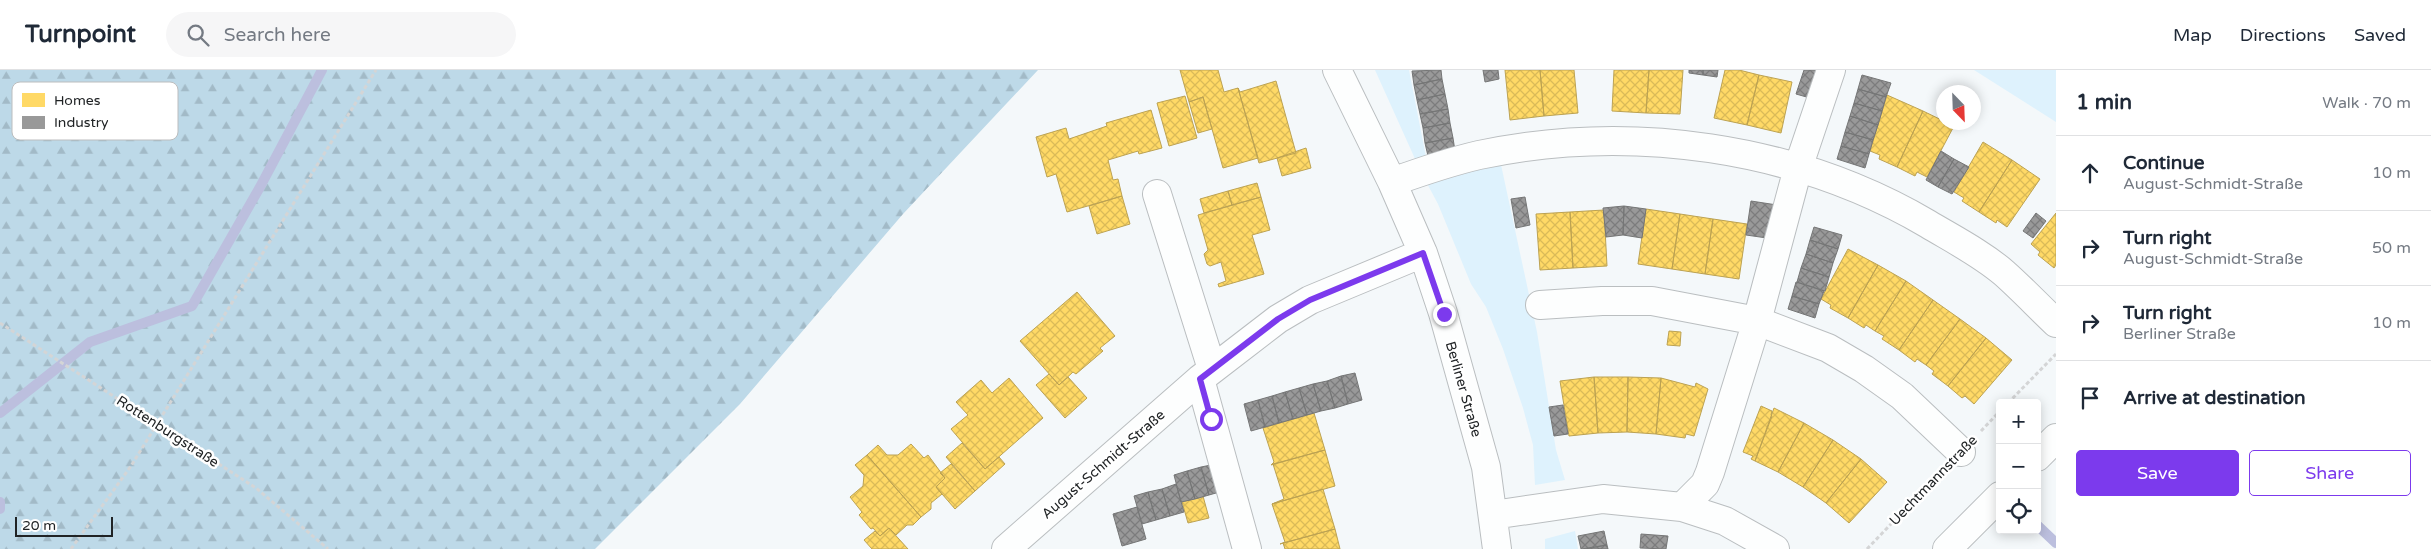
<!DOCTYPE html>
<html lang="en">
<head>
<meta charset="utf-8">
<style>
  :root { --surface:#fff; --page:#f6f6f7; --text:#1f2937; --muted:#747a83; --line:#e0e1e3; --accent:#7c3aed }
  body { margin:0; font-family:"Varela Round",sans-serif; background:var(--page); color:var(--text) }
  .controls { position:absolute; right:15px; bottom:15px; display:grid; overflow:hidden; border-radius:5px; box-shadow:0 2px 12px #0003 }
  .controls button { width:45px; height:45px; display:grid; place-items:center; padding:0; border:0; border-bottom:1px solid var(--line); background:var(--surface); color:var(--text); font:25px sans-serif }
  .compass { position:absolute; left:1936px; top:15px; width:45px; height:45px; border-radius:50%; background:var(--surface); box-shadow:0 2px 12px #0003; rotate:157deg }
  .scale { position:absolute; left:15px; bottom:12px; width:98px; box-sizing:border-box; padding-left:5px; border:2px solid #202325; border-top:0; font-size:14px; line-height:18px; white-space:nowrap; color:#202325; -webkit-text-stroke:4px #fff; paint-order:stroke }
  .stop { position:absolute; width:15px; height:15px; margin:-11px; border:4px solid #7c3aed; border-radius:50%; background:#fff }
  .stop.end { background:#7c3aed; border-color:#fff; box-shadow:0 1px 5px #0008 }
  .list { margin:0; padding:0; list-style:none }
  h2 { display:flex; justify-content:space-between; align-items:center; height:65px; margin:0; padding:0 20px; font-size:21px }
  h2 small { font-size:16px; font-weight:400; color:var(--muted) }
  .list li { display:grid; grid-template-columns:32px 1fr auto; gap:15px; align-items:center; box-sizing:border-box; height:75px; padding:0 20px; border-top:1px solid var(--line) }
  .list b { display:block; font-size:19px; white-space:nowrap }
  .list p { margin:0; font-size:16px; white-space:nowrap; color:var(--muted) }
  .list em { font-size:16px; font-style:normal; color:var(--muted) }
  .actions { display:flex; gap:10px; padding:15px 20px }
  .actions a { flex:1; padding:11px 0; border:1px solid var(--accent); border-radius:5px; text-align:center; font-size:18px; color:var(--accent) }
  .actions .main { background:var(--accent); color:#fff }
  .icon { flex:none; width:28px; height:28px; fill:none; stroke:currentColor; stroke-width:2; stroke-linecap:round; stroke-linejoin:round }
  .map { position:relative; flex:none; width:2056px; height:479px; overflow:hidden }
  header { display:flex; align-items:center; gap:30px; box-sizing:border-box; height:70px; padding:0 25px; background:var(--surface); border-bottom:1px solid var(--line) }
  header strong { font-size:24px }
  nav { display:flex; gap:28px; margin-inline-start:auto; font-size:18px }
  .search { width:350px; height:45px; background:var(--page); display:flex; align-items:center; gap:12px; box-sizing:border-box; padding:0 18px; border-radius:28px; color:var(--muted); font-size:19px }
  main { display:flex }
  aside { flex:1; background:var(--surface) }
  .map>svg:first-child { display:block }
  .forest { fill:url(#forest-firs) }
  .park { fill:#def2fd }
  .homes { fill:url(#homes-cross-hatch); stroke:#bca252 }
  .industry { fill:url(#industry-cross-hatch); stroke:#757676 }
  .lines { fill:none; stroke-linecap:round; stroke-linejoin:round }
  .stream { stroke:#bcbfde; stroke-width:10 }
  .minor-casing { stroke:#babec0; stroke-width:30 }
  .path { stroke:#d4d5d6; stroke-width:3; stroke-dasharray:4 2.5; stroke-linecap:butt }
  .minor { stroke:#fdfefe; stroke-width:28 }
  .route { stroke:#7c3aed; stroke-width:6 }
  .labels { text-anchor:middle; stroke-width:5; stroke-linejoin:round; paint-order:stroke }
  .street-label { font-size:14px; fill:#202325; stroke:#fff }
  .key { fill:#fff; stroke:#bcbdbe; stroke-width:1 }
  .key-label { font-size:14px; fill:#202325 }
</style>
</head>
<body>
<header>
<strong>Turnpoint</strong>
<div class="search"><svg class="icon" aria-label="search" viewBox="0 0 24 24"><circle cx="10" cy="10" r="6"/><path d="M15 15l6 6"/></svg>Search here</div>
<nav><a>Map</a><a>Directions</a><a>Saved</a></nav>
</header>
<main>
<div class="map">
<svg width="2056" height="479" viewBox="0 0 2056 479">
  <defs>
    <pattern id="forest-firs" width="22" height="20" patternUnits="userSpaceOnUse" patternTransform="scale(1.25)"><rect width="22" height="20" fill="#bdd9e8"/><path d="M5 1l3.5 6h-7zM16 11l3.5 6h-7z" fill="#a2bac7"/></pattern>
    <pattern id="homes-cross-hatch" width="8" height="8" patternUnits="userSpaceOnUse" patternTransform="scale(1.25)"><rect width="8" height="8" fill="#ffd966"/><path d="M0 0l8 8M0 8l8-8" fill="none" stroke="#daba58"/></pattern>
    <pattern id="industry-cross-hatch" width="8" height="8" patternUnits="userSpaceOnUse" patternTransform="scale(1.25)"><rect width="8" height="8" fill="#999"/><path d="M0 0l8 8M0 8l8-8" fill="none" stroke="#7c7c7d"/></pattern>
  </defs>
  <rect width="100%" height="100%" fill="#f4f8fa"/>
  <path class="forest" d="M0 0H1038L903 144 740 334 595 479H0Z"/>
  <path class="park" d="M1375 0H1409L1426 87 1416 91Z
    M1974 0H2056V52Z
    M1500 90 1537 262 1556 380 1565 410 1535 415 1533 375 1523 338 1503 279 1486 237 1471 214 1438 134 1423 106Z
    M1575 461 1578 479H1545V469Z"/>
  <path class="homes" d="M1180 0H1218L1224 22 1238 18 1258 88 1223 98 1203 27 1189 32Z
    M1505 0H1540L1544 46 1510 50Z
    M1540 0H1574L1578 43 1544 46Z
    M1614 0H1649L1646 43 1612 41Z
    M1649 0H1683L1680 44 1646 43Z
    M1725 0H1739L1759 5 1747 55 1714 48Z
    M1759 5 1792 12 1781 63 1747 55Z
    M1276 11 1296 83 1259 93 1238 18 1240 22Z
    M1887 25 1923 41 1897 97 1879 89 1880 85 1870 81Z
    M1185 26 1197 68 1169 76 1157 33Z
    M1203 27 1212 59 1198 63 1189 32Z
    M1151 40 1162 78 1139 84 1138 81 1108 90 1113 110 1118 109 1122 126 1067 142 1056 104 1047 107 1036 67 1066 58 1069 69 1107 56 1106 53Z
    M1923 41 1954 56 1927 107 1917 102 1915 106 1897 97Z
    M1983 72 2012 90 1979 142 1962 131 1964 128 1954 122Z
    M1306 78 1311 98 1282 106 1277 88Z
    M2012 90 2040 109 2007 157 1997 150 1996 153 1979 142Z
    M1257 113 1261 127 1232 135 1228 121Z
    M1228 121 1232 135 1204 143 1200 129Z
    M1122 126 1130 154 1097 164 1089 136Z
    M1261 127 1270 160 1252 165 1264 204 1219 217 1218 214 1226 211 1221 192 1210 196 1207 194 1204 184 1208 180 1198 145Z
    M1646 139 1680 144 1672 199 1638 194Z
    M1604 140 1607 196 1573 198 1570 142Z
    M1570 142 1573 198 1540 200 1536 144Z
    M2056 143V195L2054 198 2038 185 2040 182 2031 174Z
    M1680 144 1713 149 1705 204 1672 199Z
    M1713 149 1747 154 1739 209 1705 204Z
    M1848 179 1878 195 1848 248 1830 238 1831 235 1821 229Z
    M1878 195 1906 211 1875 261 1866 255 1864 258 1848 248Z
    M1906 211 1933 230 1899 280 1882 269 1884 266 1875 261Z
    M1077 222 1115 266 1100 278 1103 281 1076 304 1073 302 1059 315 1020 271Z
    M1933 230 1960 249 1926 295 1917 289 1915 292 1899 280Z
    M1960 249 1986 268 1948 316 1932 304 1934 301 1926 295Z
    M1669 261 1681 262 1680 276 1667 275Z
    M1986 268 2012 290 1974 334 1965 326 1962 328 1948 316Z
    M1049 304 1059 315 1068 307 1087 328 1065 348 1036 315Z
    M1594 307H1628L1627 362 1598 363Z
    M1594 307 1598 363 1569 366 1560 311Z
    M1628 307 1661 308 1656 364 1627 362Z
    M1009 308 1043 348 985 399 951 359 968 345 956 332 981 310 992 323Z
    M1661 308 1695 317 1696 313 1708 319 1694 366 1686 364 1685 368 1656 364Z
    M1761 336 1772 341 1771 345 1772 346 1755 391 1751 389 1753 386 1743 382Z
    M1774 338 1804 353 1778 402 1755 391Z
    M1314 343 1325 380 1271 395 1274 392 1263 358Z
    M1804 353 1833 370 1803 417 1778 402Z
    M1833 370 1861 389 1826 433 1803 417Z
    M962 373 985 399 999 387 1005 394 975 421 946 387Z
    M911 374 924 388 928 385 945 408 936 417 942 424 931 433V439L921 447 867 385 878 375 887 385H898Z
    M1325 380 1335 416 1272 434 1284 429 1273 394Z
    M867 385 921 447 913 455H907L896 465 889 458 880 466 873 458 871 459 859 445 862 442 850 427 863 416 864 405 855 395Z
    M1861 389 1887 412 1849 453 1826 433Z
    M951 394 975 421 955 439 936 417 945 408 940 403Z
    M1323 419 1335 459 1280 474 1285 472 1272 434Z
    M1203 426 1209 448 1188 453 1182 432Z
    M889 458 908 479H872L864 470 875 461 880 466Z
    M1335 459 1340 479H1285L1283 473Z"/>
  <path class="industry" d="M1441 0 1442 9 1414 15 1412 1Z
    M1483 0H1498L1499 9 1485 12Z
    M1689 0H1703V5L1689 3Z
    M1703 0H1718L1717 7 1703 5Z
    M1804 0H1817L1810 28 1796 24Z
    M1862 5 1891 13 1886 27 1858 19Z
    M1442 9 1445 24 1417 30 1414 15Z
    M1858 19 1886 27 1882 41 1854 33Z
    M1445 24 1448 39 1420 44 1417 30Z
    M1854 33 1882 41 1878 55 1850 46Z
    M1448 39 1450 53 1423 58 1420 44Z
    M1850 46 1878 55 1873 70 1845 62Z
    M1450 53 1453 68 1425 73 1423 58Z
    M1845 62 1873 70 1869 84 1841 76Z
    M1453 68 1455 81 1428 86 1425 73Z
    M1841 76 1869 84 1865 98 1837 89Z
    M1941 81 1954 89 1938 117 1926 110Z
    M1954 89 1969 97 1952 124 1938 117Z
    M1525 127 1530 155 1516 158 1511 129Z
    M1751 131 1777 135 1767 168 1746 165Z
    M1624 136 1646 139 1642 168 1623 165Z
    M1624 136 1623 165 1606 167 1603 138Z
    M2036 143 2046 151 2033 168 2023 161Z
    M1814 157 1842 165 1838 179 1810 170Z
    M1810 170 1838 179 1833 193 1806 184Z
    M1806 184 1833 193 1829 207 1801 198Z
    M1801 198 1829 207 1825 221 1797 212Z
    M1796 212 1824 221 1819 234 1792 226Z
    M1792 226 1819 234 1815 248 1788 239Z
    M1355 303 1362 330 1348 334 1341 306Z
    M1341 306 1348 334 1335 338 1327 311Z
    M1327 311 1335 338 1321 341 1313 314Z
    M1313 314 1321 341 1307 345 1299 318Z
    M1299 318 1307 345 1293 349 1285 322Z
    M1285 322 1293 349 1279 353 1272 326Z
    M1272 326 1279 353 1265 357 1258 330Z
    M1258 330 1265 357 1251 361 1244 334Z
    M1563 335 1568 364 1554 366 1549 337Z
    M1216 394 1223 421 1209 425 1201 397Z
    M1201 397 1209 425 1195 429 1187 401Z
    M1187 401 1195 429 1181 432 1174 405Z
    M1176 414 1184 442 1170 446 1162 419Z
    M1162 419 1170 446 1156 450 1148 422Z
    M1148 422 1156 450 1142 454 1134 426Z
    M1137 437 1146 469 1122 476 1113 444Z
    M1604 461 1607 475 1581 479 1578 466Z
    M1641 464 1668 466 1666 479 1640 478Z
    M1607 475 1608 479H1585Z"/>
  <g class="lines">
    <path class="stream" d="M0 343 90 272 192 236 260 117 322 0
      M0 432V439
      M2037 455 2056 473"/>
    <g class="minor-casing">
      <path id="minor" d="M1337 0 1392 112 1423 183 1443 243 1486 397 1497 479
        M1392 112C1420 102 1449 92 1479 85 1630 53 1795 76 1928 154 1953 169 1982 184 2004 203 2022 219 2039 237 2056 253
        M1157 124 1212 299
        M1540 235 1602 231H1652L1757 251 1828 278 1864 299 1902 326 1961 382
        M1200 309 1247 479
        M2037 387 2056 368
        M1682 437 1705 414 1710 402 1757 251 1798 98 1831 0
        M1493 445 1603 429 1682 437 1725 451 1775 479
        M1006 479 1200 309 1278 249 1310 230 1423 183
        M1947 479 2000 426"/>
    </g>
    <path class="path" d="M0 253 256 418 328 479
      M2008 333 2056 284
      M1981 361 2000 341
      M71 479 131 396 376 0
      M1867 479 1940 403"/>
    <use href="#minor" class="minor"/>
  </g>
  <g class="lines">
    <path class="route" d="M1211 349 1200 309 1278 249 1310 230 1423 183 1444 244"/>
  </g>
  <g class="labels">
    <g class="street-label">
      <text transform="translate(1464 319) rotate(74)" y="5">Berliner Straße</text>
      <text transform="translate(168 361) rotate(33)" y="5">Rottenburgstraße</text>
      <text transform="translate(1103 394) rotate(-41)" y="5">August-Schmidt-Straße</text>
      <text transform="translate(1933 410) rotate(-46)" y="5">Uechtmannstraße</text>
    </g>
  </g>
  <rect x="12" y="12" width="166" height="58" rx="8" class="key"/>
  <rect x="22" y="23" width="23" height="14" fill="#ffd966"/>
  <rect x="22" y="46" width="23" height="13" fill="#999"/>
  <g class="key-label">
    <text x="54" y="35">Homes</text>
    <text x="54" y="57">Industry</text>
  </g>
</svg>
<div class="controls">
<button>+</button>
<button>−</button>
<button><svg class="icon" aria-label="locate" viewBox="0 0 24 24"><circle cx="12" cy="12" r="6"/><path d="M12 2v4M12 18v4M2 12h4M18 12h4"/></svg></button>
</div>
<svg class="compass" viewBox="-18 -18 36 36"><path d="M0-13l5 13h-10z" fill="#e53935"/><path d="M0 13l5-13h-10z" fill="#747a83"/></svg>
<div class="scale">20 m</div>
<div class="stop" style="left:1211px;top:349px"></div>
<div class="stop end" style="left:1444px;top:244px"></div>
</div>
<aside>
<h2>1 min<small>Walk · 70 m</small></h2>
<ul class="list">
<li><svg class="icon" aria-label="ahead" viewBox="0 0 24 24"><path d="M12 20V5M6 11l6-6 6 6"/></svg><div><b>Continue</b><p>August-Schmidt-Straße</p></div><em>10 m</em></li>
<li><svg class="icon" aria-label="right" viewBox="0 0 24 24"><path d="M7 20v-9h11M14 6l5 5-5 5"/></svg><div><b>Turn right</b><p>August-Schmidt-Straße</p></div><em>50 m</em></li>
<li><svg class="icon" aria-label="right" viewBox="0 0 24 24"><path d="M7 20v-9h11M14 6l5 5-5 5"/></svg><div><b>Turn right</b><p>Berliner Straße</p></div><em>10 m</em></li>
<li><svg class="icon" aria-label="arrive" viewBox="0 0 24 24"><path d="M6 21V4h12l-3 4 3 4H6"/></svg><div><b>Arrive at destination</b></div></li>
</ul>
<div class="actions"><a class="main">Save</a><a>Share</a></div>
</aside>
</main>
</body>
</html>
